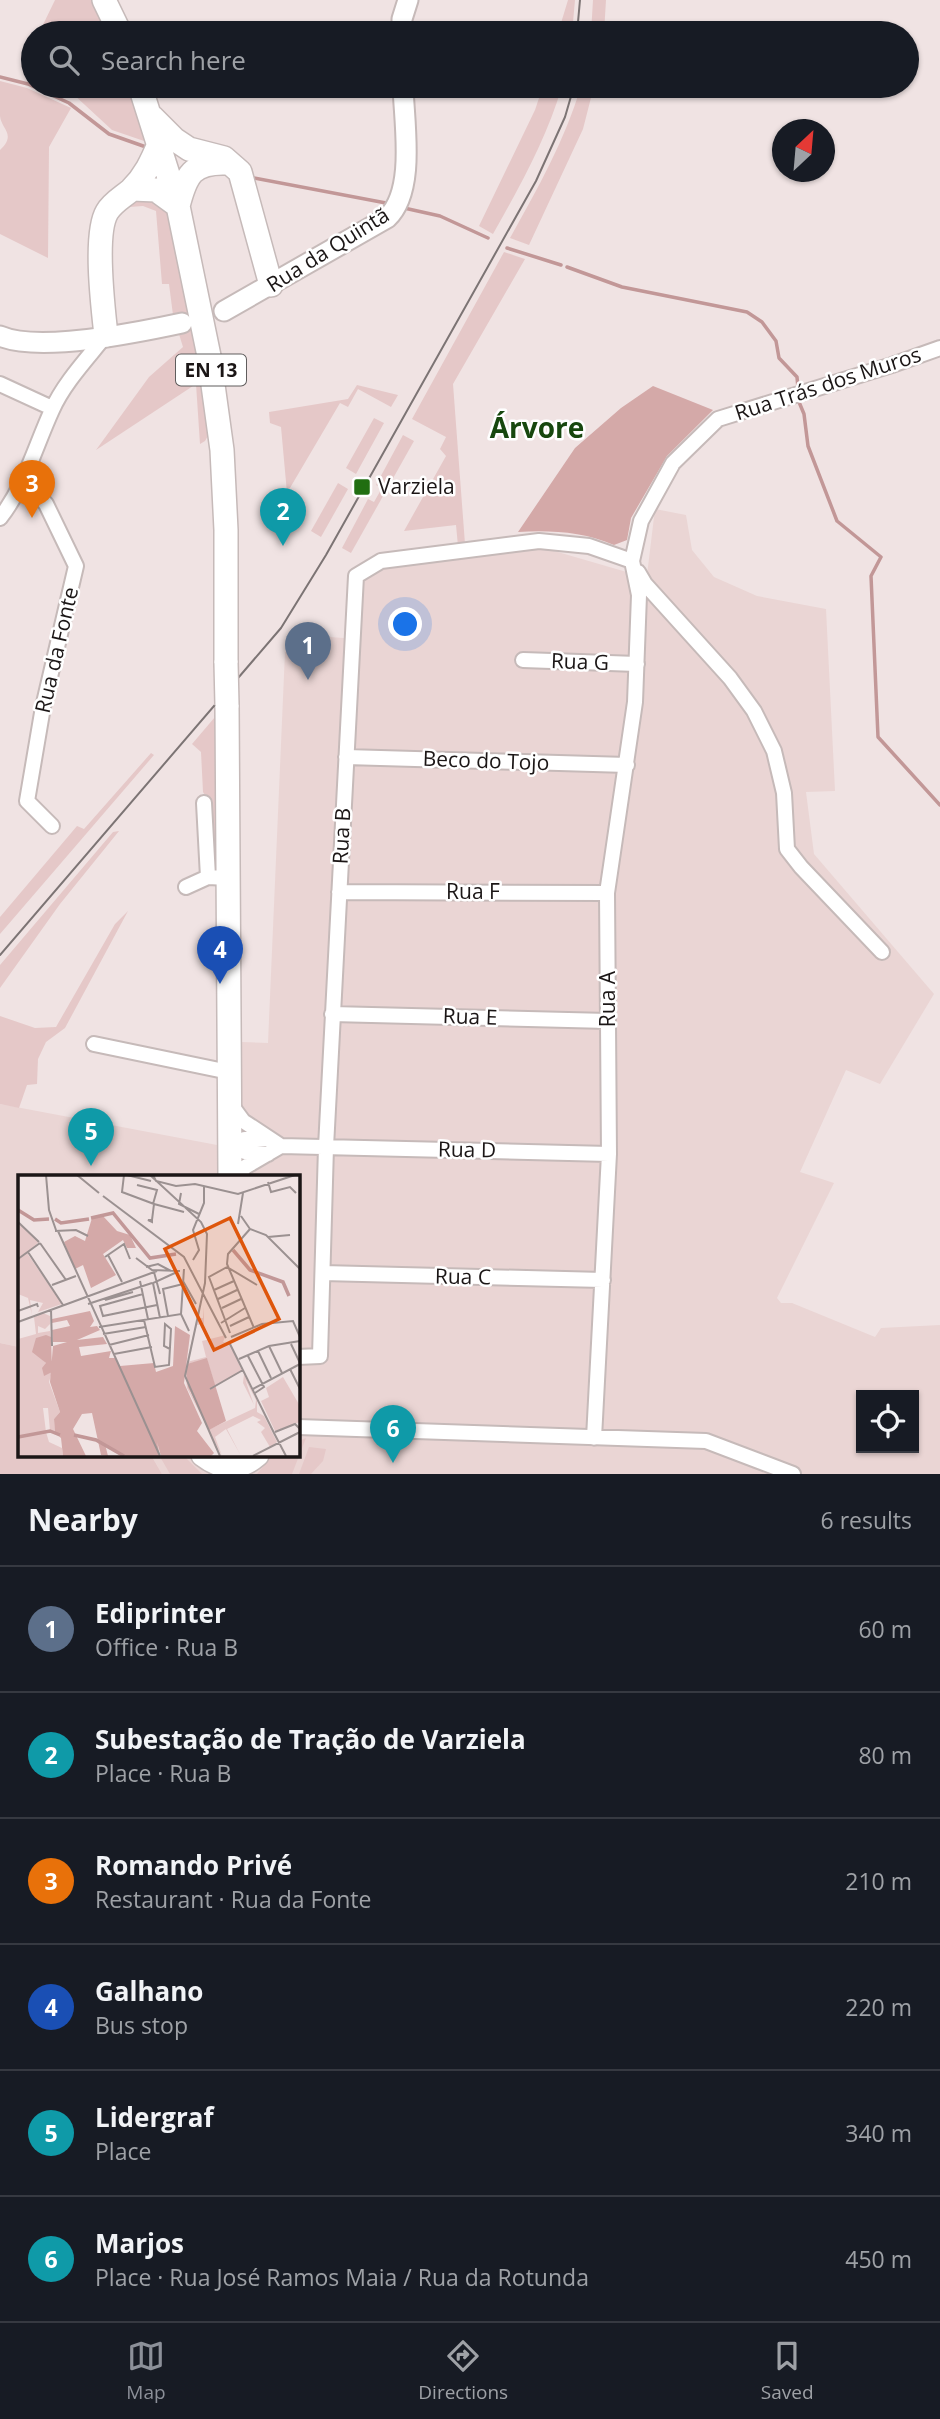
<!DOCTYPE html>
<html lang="en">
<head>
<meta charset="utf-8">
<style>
  :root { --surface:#171b24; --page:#20242c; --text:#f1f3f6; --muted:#9ea1a6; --line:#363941; --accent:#8c9099 }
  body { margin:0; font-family:"Open Sans",sans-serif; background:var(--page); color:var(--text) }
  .controls { position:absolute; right:21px; bottom:21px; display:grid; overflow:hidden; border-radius:0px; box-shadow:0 2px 5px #0004 }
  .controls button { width:63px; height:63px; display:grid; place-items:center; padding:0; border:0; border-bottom:2px solid var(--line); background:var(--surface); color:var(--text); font:35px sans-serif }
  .compass { position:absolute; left:772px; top:119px; width:63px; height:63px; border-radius:50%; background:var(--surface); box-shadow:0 2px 5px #0004; rotate:26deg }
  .you { position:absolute; left:406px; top:625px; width:24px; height:24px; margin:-18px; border:5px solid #fff; border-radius:50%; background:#1a73e8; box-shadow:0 0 0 10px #1a73e833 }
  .badge { display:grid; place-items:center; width:46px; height:46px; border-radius:50%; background:var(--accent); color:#fff; font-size:23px; font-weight:700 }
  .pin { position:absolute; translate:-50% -58px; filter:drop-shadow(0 2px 4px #0008) }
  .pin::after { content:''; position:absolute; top:37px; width:24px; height:21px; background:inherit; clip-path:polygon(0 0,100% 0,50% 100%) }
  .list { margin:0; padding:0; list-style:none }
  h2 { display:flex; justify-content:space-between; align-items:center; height:91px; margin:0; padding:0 28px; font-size:30px }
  h2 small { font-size:23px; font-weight:400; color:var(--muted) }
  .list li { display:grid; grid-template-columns:46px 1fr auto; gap:21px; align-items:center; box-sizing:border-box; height:126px; padding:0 28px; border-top:2px solid var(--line) }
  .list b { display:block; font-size:26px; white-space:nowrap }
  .list p { margin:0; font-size:23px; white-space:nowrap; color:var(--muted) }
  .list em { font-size:23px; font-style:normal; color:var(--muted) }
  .icon { flex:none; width:38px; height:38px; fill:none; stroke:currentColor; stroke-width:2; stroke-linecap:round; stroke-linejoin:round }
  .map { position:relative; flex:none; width:940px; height:1474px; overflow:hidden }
  .search { position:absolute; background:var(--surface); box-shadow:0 2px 5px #0004; left:21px; right:21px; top:21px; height:77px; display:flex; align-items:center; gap:18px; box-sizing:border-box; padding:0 24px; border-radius:38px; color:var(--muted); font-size:26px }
  .sheet { height:847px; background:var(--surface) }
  nav { display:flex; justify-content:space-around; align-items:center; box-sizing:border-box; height:98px; border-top:2px solid var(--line); background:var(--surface); font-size:19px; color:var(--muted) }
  nav a { display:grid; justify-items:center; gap:4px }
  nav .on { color:var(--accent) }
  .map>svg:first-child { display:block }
  .built { fill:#ead5d4; fill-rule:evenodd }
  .green { fill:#e5c8c8 }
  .forest { fill:#d4a9a8 }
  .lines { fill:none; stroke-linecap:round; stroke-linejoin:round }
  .stream { stroke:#c29797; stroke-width:3.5 }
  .street-casing { stroke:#c6bab9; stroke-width:18 }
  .secondary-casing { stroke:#c6bab9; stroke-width:23 }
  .primary-casing { stroke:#c6bab9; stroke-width:26 }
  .street { stroke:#fff; stroke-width:14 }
  .secondary { stroke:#fff; stroke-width:19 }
  .primary { stroke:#fff; stroke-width:23 }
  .tram { stroke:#7c7474; stroke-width:2 }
  .primary-bridge-casing { stroke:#c6bab9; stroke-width:26; stroke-linecap:butt }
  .primary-bridge { stroke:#fff; stroke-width:23 }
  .poi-dot { fill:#216e11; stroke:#fff; stroke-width:2.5 }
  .labels { text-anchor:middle; stroke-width:5; stroke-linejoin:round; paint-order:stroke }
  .shield { fill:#fff; stroke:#5f5c5c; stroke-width:2 }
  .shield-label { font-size:19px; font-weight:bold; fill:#1b1616 }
  .street-label { font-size:21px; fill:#1b1616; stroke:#fff }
  .poi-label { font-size:21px; fill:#1b1616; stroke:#fff; text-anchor:start }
  .district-label { font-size:28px; font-weight:bold; fill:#17470e; stroke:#fff }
  .inset-river { fill:none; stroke:#c29797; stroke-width:3.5 }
  .inset-road { fill:none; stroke:#9b9191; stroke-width:2 }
  .view { fill:#de560c; fill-opacity:0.15; stroke:#de560c; stroke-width:3.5 }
  .inset-edge { fill:none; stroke:#1b1616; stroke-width:3.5 }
</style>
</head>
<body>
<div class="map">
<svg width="940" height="1474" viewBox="0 0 940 1474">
  <rect width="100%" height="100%" fill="#f0e3e3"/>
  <path class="built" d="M655 509 686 515 692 550 714 577 757 596 826 609 835 791 806 792 814 854 934 994 880 1084 846 1070 800 1172 834 1183 777 1298 781 1303H792L875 1337 881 1328 940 1325V1474H162L151 1455H298V1176H19V1347L0 1343V1104L217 1145V1105L241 1106V1042L268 1043 285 652 316 636 357 639 359 592 364 578 378 568 544 548 630 573 647 575ZM861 1395H914V1448H861Z"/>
  <path class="green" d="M55 0H93L108 33H39Z
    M568 0H575L572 33H558Z
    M593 0H606L604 33H591Z
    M0 81 27 88 71 108 49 147 48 258 0 234V150C17 134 1 129 0 116 0 104 0 93 0 81Z
    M56 86H128L147 142 112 130 72 93Z
    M543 86H562C547 138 520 186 493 234L479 226 535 110Z
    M581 86H594L583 129 529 245 510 238C538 188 565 140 581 86Z
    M154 198 169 213 191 310 209 434 205 441 200 444 196 384 96 450 149 377 183 347 173 315 169 284H162L156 211 143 206 129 207 134 201Z
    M504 252 525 259 453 384 465 544 458 546 456 525 404 531 446 456 440 449 446 437 412 419Z
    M357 385 398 395 391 407 358 389 348 407 340 403 287 493 281 427 270 423 269 412 348 399Z
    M374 418 384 423 356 474 346 468Z
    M403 435 414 441 351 553 342 548 368 499 374 502 382 488 376 485Z
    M338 483 348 489 321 537 311 531Z
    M215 717 217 872 211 866 208 800 203 792 201 752 192 744Z
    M151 753 154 755 0 934V917L77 826 84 829Z
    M119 831 60 904 0 988V965L113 832Z
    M128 911 65 1028 46 1042 38 1059 37 1084 27 1085 19 1108 0 1104V1016L35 1028 56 1027 115 924Z
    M0 1343 19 1347V1455H151L162 1474H0Z
    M306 1438 292 1474H257L273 1455H298V1441Z
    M309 1447 326 1449 323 1461 311 1474H299Z
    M159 1455H183L202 1474H170Z"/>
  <path class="forest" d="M653 386 713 410 667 456 631 518 627 540 614 545C584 532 551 530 518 532L575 448 621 408Z"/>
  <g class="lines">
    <path class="stream" d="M0 77 28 84 69 103 109 134 146 147
      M254 178 386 203
      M404 208 440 216 488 238
      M507 248 561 265
      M567 267 622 287 747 312 762 322 776 341 779 358 797 377 798 388
      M799 402 804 414 808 446 837 521 881 557 871 576 878 737 940 805"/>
    <g class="street-casing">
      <path id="street" d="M0 384 52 408
        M24 480 46 504 76 566 43 707 27 801 52 826
        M0 518C25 486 35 447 52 410 64 383 87 359 106 335
        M638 572 645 584 730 678 754 711 774 751 784 793 787 849 801 867 882 952
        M523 660 637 664
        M346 757 627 765
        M204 803 208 877 228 878
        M186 887 208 877
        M339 892 607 893
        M332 1014 608 1021
        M94 1044 229 1072
        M232 1106 243 1121 281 1146
        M230 1144 245 1139H270
        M230 1144 245 1152 268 1154
        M238 1176 245 1167 281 1146 609 1154
        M323 1273 603 1280
        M298 1357 320 1356 326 1147 356 576 381 561 539 541 589 546 632 561
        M298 1427 706 1441 793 1474
        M594 1438 609 1154 607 893 635 702 639 595 632 561 641 521 673 463 718 419 892 365 940 348"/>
    </g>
    <g class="secondary-casing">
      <path id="secondary" d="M402 33V19L408 0
        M224 311 387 218C416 191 404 123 403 86
        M0 336C39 353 140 332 182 323"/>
    </g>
    <g class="primary-casing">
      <path id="primary" d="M104 0 120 33
        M140 86 178 206 209 356 222 450 226 530V663
        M152 117 174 139 189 149 224 158 240 172 271 285
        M132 189 156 190 178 206C186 175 192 162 226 163
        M106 335C103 308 94 234 107 212 113 202 123 197 131 190 145 176 152 161 159 144
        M227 705 230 1176
        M203 1455C221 1469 240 1470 257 1455"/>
    </g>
    <use href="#street" class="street"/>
    <use href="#secondary" class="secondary"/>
    <use href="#primary" class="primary"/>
    <path class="tram" d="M577 33 580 0
      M0 955 281 628 326 555 536 181 565 117 574 86"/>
    <g class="primary-bridge-casing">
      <path id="primary-bridge" d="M226 663 227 705"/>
    </g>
    <use href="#primary-bridge" class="primary-bridge"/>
  </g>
  <rect class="poi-dot" x="353" y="478" width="18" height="18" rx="3.5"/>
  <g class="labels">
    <rect class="shield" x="176" y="354.5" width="70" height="31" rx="5"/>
    <g class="shield-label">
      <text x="211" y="377">EN 13</text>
    </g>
    <g class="street-label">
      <text transform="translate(328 250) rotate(-32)" y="7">Rua da Quintã</text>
      <text transform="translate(828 384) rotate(-18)" y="7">Rua Trás dos Muros</text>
      <text transform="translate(57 650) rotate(-77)" y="7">Rua da Fonte</text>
      <text transform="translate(580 662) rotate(2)" y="7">Rua G</text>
      <text transform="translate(486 761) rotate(2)" y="7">Beco do Tojo</text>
      <text transform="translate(342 836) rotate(-87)" y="7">Rua B</text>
      <text x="473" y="899">Rua F</text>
      <text transform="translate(608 999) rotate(-90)" y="7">Rua A</text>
      <text transform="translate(470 1017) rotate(2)" y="7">Rua E</text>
      <text transform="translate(467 1150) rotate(1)" y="7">Rua D</text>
      <text transform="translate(463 1277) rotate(1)" y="7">Rua C</text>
    </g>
    <g class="poi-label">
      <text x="378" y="494">Varziela</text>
    </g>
    <g class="district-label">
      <text x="537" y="438">Árvore</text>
    </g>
  </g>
  <g transform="translate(18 1175)">
    <rect width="282" height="282" fill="#f0e3e3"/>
    <path d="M0 47 21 67 9 78 44 129 20 137 25 128 12 125 14 140 10 123 0 119ZM183 127 180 143H185L186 132V149L179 150 169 187 188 182 184 166 208 160 205 167 212 169 224 196 197 211 189 184 169 189 172 217 192 254 237 233 238 225 227 204 236 230 225 208 226 199 239 226V237L246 241 259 267 252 272 243 257 247 253 239 247 243 245 235 241 209 254 223 281 208 254 197 262 204 281 174 223 169 213 167 194ZM25 138 32 141V149L27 154 20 151V158L32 156 33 162 20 170 21 179 34 197 31 207 42 237 36 244 37 258 32 256 30 233H25L28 257 31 267 44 273 45 281H0V164L18 159 16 142ZM265 202 282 231V247L257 256 243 226 251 222 248 213Z" fill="#e5c8c8"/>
    <path d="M84 40 99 56 112 60 118 73H109L105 65 85 79 98 100 73 113 65 90 57 94 46 67 57 61 67 66 74 43ZM72 136 76 146 72 152 79 151 82 155 59 165 85 162 89 169 61 172 63 181 93 176 91 183H97L102 191 136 188 138 197 155 191 157 151 172 160 166 208 184 248 179 256 196 278 193 281H143L139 267 142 281H106L87 269 90 281 83 280 74 238 64 239 55 254 68 281H45L43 263 37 258 36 244 42 237 32 207 35 171 49 167H35L34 155 52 151 49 145 34 148V144ZM28 160 33 162 34 197 26 201 24 193 28 188 14 177 18 163ZM189 183 208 246 191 255 170 212 168 195 169 189Z" fill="#d4a9a8"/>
    <path class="inset-river" d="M0 35 16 45 31 44M73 43 95 38 132 83 158 79M37 44 43 48 71 44M215 75 232 95 265 107 271 121M56 260 78 265 106 281M0 262 32 256 42 260"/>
    <path class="inset-road" d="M28 0 31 35 38 55M59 0 81 18M106 0 104 17 136 29 134 45H130L134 47V45M109 0 133 6M132 0 183 47 189 59 187 108 167 201 202 281M135 0 138 6 158 11 177 9 220 19 277 0M250 7 253 17 272 12 278 18M119 10 139 15 135 29M163 18 161 29 181 39M85 21 166 82 208 163M136 29 166 37M223 41 232 54 248 60 282 94M0 47 21 67M220 49 225 18M232 54 210 79 209 89 236 153M37 56 58 55 70 61M40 56 142 281M250 62 272 60M22 68 48 105M10 77 45 130M90 80 104 107M87 82 106 69 112 84M118 83 134 95 162 96M0 84 22 68M175 85 181 75 175 55 186 28V12M128 92 140 89 153 96M209 92 191 102 212 158M209 92 239 110M136 97 142 119M122 106 130 144M165 106 178 129M34 110 58 101M196 115 216 106M125 119 82 131 85 141 139 130M200 124 219 115M87 125 115 117M70 129 134 108M204 133 223 124M33 134 34 171M0 136 19 129 20 132M163 139 166 94M150 141 145 114 165 109M142 143 135 108 159 97M126 145 137 192 151 190 153 154 147 149 146 171 152 174M0 147 139 96M203 148 227 133M212 151 231 142M81 152 163 139 171 156M85 159 128 152M213 162 244 149 275 146 282 162M211 167 257 260M273 169 282 188M91 170 131 160M251 171 264 198M240 176 253 203M96 179 134 172M230 181 246 212 237 218M221 184 251 171 282 166M272 194 282 214M192 214 225 195M235 214 282 189M257 257 277 249 282 254M256 258 268 281M235 281 282 257"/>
    <path class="view" d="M212 43 261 144 196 175 147 74Z"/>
    <rect width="282" height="282" class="inset-edge"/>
  </g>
</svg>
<div class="controls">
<button><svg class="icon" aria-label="locate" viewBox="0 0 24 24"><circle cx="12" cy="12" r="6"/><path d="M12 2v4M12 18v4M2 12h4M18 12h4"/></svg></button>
</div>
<svg class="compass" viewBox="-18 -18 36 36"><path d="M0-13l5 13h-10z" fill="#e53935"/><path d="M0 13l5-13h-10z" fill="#9ea1a6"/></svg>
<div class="you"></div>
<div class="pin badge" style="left:308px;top:680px;background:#5c6f8a">1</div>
<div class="pin badge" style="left:283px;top:546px;background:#0f9aa8">2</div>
<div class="pin badge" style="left:32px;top:518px;background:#e8710a">3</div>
<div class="pin badge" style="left:220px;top:984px;background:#1a4fb4">4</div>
<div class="pin badge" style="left:91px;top:1166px;background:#0f9aa8">5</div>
<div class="pin badge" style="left:393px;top:1463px;background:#0f9aa8">6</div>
<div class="search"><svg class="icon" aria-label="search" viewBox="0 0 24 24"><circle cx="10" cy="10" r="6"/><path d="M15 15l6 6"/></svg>Search here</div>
</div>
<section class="sheet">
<h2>Nearby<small>6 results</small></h2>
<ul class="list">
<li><span class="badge" style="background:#5c6f8a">1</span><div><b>Ediprinter</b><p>Office · Rua B</p></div><em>60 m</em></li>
<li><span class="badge" style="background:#0f9aa8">2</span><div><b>Subestação de Tração de Varziela</b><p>Place · Rua B</p></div><em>80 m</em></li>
<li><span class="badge" style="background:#e8710a">3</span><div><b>Romando Privé</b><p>Restaurant · Rua da Fonte</p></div><em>210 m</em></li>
<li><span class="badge" style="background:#1a4fb4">4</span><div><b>Galhano</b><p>Bus stop</p></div><em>220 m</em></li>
<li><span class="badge" style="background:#0f9aa8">5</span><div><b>Lidergraf</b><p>Place</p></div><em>340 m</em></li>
<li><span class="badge" style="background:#0f9aa8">6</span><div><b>Marjos</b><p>Place · Rua José Ramos Maia / Rua da Rotunda</p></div><em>450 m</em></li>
</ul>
</section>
<nav>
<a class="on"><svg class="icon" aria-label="map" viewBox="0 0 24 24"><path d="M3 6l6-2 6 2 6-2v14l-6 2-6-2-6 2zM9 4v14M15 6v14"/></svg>Map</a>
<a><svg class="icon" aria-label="directions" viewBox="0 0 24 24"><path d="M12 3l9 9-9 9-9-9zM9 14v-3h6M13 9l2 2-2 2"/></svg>Directions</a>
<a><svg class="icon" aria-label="saved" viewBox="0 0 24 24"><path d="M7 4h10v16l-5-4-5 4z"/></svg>Saved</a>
</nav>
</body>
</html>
